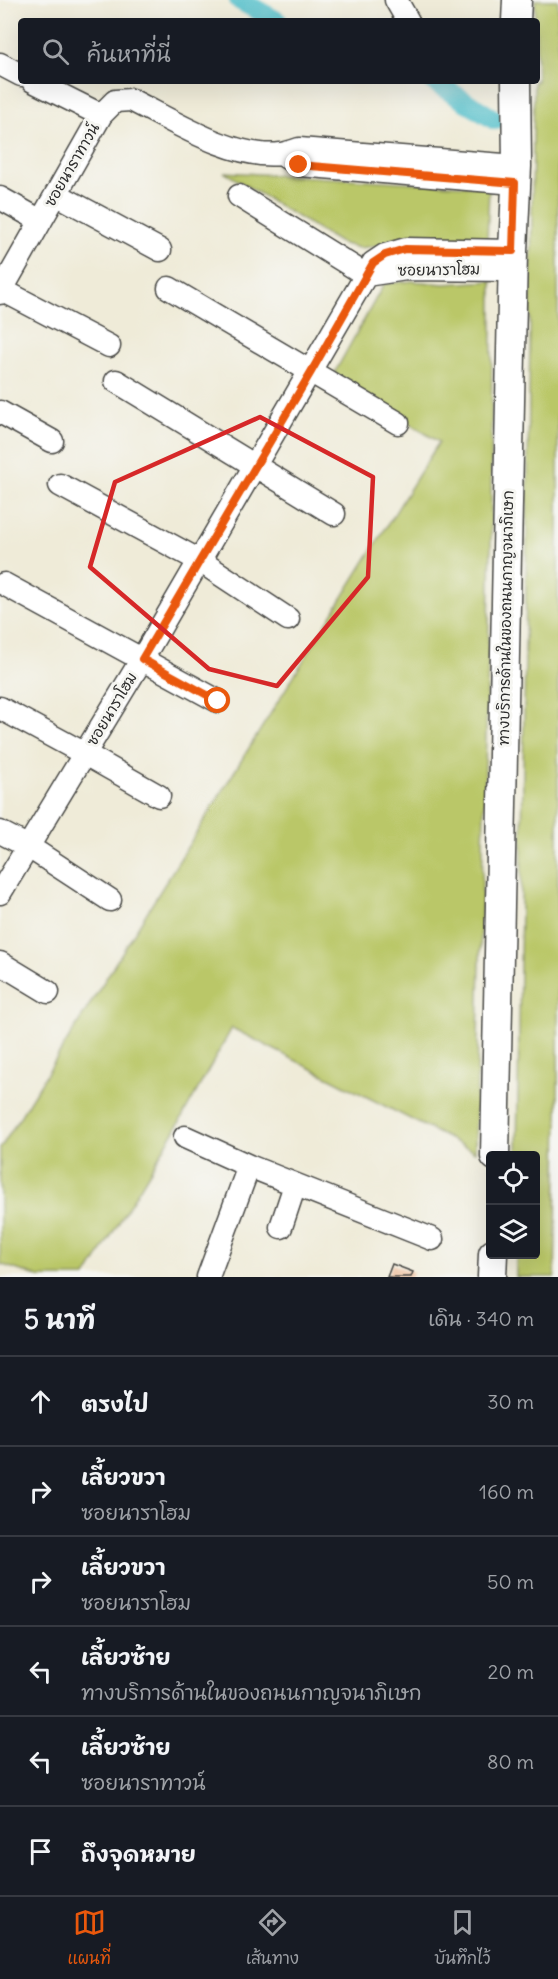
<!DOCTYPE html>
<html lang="th">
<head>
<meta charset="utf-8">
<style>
  :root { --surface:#171b24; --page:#242831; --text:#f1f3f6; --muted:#9ea1a6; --line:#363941; --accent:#ea580c }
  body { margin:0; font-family:Delius,"Playpen Sans Thai",sans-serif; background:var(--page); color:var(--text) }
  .controls { position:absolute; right:18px; bottom:18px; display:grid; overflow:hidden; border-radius:6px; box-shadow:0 6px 24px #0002 }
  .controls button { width:54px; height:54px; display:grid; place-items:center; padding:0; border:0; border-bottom:2px solid var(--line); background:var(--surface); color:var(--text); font:30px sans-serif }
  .stop { position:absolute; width:18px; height:18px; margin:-14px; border:4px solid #ea580c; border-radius:50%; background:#fff }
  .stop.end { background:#ea580c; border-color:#fff; box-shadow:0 2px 6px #0008 }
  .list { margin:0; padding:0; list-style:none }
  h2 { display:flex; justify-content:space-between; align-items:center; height:78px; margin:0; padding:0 24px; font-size:26px }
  h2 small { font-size:20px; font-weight:400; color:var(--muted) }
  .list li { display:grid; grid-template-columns:39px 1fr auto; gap:18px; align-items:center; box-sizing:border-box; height:90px; padding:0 24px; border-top:2px solid var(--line) }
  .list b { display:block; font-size:22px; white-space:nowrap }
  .list p { margin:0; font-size:20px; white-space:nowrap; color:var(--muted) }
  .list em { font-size:20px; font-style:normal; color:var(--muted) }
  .icon { flex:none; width:33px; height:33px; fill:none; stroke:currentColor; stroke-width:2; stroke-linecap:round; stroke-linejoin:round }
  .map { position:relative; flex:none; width:558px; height:1277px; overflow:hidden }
  .search { position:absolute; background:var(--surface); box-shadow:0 6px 24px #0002; left:18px; right:18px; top:18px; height:66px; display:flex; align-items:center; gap:15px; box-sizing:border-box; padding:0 21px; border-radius:6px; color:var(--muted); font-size:22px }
  .sheet { height:618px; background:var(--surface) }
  nav { display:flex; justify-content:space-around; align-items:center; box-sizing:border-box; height:84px; border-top:2px solid var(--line); background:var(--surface); font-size:16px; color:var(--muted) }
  nav a { display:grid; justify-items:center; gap:3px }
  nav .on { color:var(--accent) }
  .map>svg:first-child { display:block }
  .green { fill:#bac768; stroke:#72794a; stroke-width:1.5 }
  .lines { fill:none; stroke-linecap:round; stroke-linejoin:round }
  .canal { stroke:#50bec9; stroke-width:20 }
  .building { fill:#ecb086 }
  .minor-casing { stroke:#484845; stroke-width:25 }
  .major-casing { stroke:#484845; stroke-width:31 }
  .minor { stroke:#fff; stroke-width:22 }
  .major { stroke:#fff; stroke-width:28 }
  .route { stroke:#ea580c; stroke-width:8 }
  .marked { fill:none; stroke:#d62828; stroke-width:4.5; stroke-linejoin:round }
  .labels { text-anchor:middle; stroke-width:6; stroke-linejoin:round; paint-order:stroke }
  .street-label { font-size:15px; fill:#2b2b2b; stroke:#f6f6f2 }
</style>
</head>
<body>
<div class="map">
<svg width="558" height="1277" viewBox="0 0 558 1277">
  <rect width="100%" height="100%" fill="#f6f6f2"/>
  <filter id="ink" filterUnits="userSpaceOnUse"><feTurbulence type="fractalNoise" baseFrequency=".0167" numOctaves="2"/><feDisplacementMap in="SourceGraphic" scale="12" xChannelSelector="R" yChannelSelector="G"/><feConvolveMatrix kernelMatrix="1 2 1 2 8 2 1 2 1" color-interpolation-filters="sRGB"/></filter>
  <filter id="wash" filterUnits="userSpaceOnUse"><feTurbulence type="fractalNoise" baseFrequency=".008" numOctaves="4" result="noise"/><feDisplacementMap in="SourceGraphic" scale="24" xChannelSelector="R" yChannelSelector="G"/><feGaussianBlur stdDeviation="1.35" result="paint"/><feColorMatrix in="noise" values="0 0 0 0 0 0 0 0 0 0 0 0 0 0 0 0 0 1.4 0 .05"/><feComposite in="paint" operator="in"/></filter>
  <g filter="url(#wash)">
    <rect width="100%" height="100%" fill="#efebd8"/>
    <path class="green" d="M535 0H558V1105L555 1277H516V1255L536 1254V1156L517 1155 534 81H537Z
      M224 172 489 187 487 242 423 241 359 248 340 243Z
      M412 281 444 284 492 281 491 546 475 1152 232 1028 175 1130 86 1277H39L0 1264V1149L439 442 338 378 335 372 384 284Z"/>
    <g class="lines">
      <path class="canal" d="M239 0 277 21
        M433 81 495 120"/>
    </g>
    <g id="blocks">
      <path class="building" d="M392 1264 413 1272 411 1277H387Z"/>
    </g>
  </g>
  <g filter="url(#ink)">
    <use href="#blocks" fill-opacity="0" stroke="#484845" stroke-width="1.5"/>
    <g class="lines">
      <g class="minor-casing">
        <path id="minor" d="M396 0 408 21
          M0 64 21 75
          M33 81 101 115
          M281 154 299 165 515 183
          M56 194 160 250
          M239 196 366 275
          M0 198 41 221
          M366 275 406 269 513 270
          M169 288 398 423
          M2 290 109 346
          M0 293 101 115 115 101 131 100C173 121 234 160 281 154 287 153 293 151 299 149L517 166
          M116 381 334 514
          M0 412 52 441
          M60 485 200 561 288 619
          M4 584 218 701
          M0 708 85 754 159 796
          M0 832 29 847 110 900
          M0 893 142 659 373 263 385 255 406 249 513 251
          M0 963 48 992
          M185 1137 249 1166 432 1239
          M281 1227 295 1185
          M208 1277 249 1166"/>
      </g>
      <g class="major-casing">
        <path id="major" d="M516 21 517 0
          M495 1156 513 251 517 166 516 81
          M492 1277 493 1254"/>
      </g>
      <use href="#minor" class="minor"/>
      <use href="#major" class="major"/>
    </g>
  </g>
  <g class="lines" filter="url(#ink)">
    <path class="route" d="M218 701 142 659 311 372 373 263 385 255 405 249 513 251 515 183 299 165"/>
  </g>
  <path class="marked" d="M260 417 373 477 368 577 277 686 209 669 90 567 115 482Z"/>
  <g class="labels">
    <g class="street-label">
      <text transform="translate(72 165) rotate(-60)" y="5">ซอยนาราทาวน์</text>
      <text transform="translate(439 270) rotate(-1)" y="5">ซอยนาราโฮม</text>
      <text transform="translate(506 618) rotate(-89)" y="5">ทางบริการด้านในของถนนกาญจนาภิเษก</text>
      <text transform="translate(112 709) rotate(-59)" y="5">ซอยนาราโฮม</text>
    </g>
  </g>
</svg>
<div class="controls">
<button><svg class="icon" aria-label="locate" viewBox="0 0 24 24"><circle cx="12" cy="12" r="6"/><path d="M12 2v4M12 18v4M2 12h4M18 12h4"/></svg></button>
<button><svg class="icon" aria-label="layers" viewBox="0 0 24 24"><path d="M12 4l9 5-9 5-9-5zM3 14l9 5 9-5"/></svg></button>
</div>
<div class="stop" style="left:218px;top:701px"></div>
<div class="stop end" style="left:299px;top:165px"></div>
<div class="search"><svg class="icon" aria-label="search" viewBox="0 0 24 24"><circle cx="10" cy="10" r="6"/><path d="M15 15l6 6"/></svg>ค้นหาที่นี่</div>
</div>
<section class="sheet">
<h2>5 นาที<small>เดิน · 340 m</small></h2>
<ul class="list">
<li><svg class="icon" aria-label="ahead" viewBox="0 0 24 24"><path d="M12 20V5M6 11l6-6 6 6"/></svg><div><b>ตรงไป</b></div><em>30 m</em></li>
<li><svg class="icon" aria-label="right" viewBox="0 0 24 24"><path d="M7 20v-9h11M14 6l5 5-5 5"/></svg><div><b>เลี้ยวขวา</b><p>ซอยนาราโฮม</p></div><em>160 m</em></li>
<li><svg class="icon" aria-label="right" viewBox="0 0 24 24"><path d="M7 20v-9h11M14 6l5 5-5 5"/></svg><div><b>เลี้ยวขวา</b><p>ซอยนาราโฮม</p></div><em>50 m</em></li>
<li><svg class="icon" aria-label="left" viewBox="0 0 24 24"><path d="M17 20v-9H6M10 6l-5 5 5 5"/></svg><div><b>เลี้ยวซ้าย</b><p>ทางบริการด้านในของถนนกาญจนาภิเษก</p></div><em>20 m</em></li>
<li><svg class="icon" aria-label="left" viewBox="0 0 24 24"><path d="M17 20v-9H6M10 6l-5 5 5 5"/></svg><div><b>เลี้ยวซ้าย</b><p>ซอยนาราทาวน์</p></div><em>80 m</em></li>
<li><svg class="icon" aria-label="arrive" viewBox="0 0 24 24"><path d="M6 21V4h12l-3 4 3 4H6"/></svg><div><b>ถึงจุดหมาย</b></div></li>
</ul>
</section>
<nav>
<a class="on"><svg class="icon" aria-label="map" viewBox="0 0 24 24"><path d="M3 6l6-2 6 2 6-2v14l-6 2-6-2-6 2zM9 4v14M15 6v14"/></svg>แผนที่</a>
<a><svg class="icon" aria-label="directions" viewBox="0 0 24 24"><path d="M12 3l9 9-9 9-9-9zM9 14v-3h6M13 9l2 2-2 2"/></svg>เส้นทาง</a>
<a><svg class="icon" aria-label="saved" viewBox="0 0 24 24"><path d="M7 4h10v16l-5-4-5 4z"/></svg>บันทึกไว้</a>
</nav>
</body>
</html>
